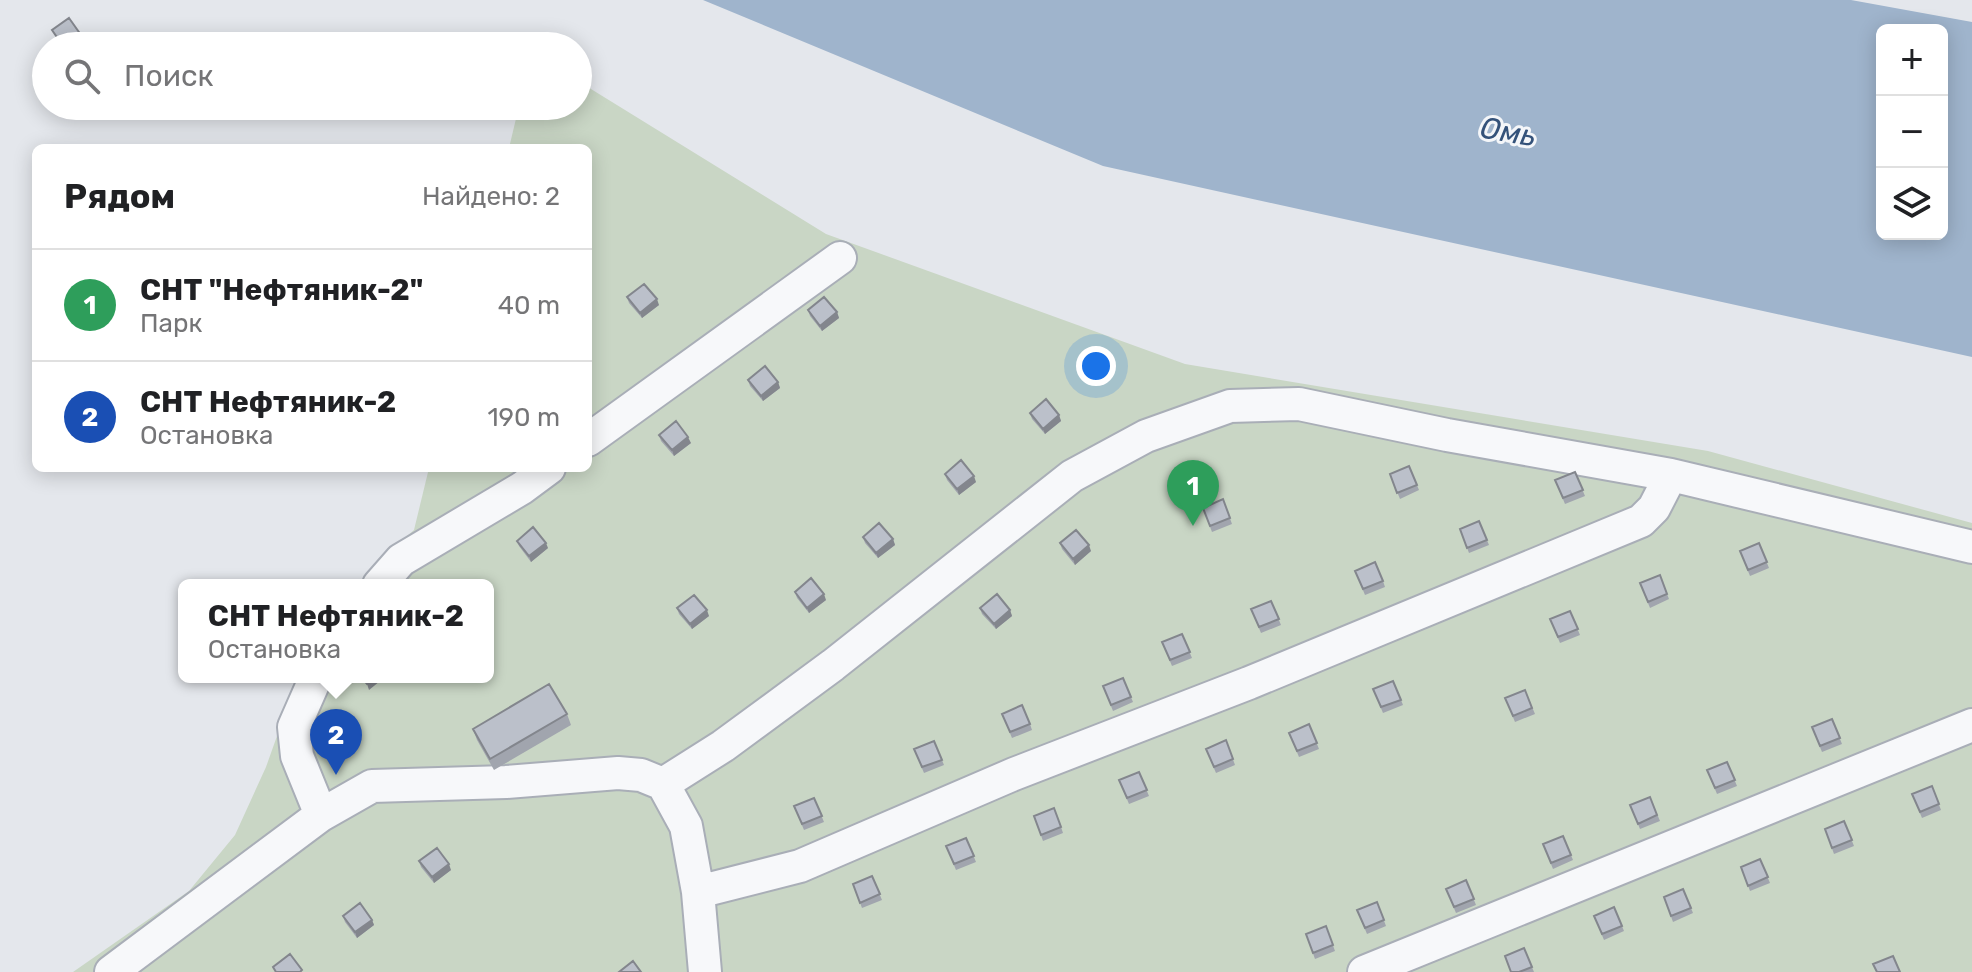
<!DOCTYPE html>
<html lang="ru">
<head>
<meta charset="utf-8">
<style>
  :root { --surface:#fff; --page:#f2f2f2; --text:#202124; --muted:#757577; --line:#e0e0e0; --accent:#111827 }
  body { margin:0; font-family:Rubik,sans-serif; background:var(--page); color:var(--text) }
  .controls { position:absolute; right:24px; top:24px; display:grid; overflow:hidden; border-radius:12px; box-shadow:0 4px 20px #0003 }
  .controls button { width:72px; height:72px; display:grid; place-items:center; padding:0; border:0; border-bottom:2px solid var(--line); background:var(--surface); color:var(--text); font:40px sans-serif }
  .you { position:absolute; left:1096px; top:366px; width:28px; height:28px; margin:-20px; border:6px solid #fff; border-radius:50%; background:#1a73e8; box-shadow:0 0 0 12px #1a73e833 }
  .badge { display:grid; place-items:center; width:52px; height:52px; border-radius:50%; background:var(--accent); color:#fff; font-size:26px; font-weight:700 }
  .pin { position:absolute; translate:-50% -66px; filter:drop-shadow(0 2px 4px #0008) }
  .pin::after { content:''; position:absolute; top:42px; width:28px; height:24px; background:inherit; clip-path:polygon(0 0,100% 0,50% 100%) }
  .popup { position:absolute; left:178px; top:579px; width:316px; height:104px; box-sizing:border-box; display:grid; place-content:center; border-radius:12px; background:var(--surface); filter:drop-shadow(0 2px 6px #0005); font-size:26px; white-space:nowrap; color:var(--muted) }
  .popup b { font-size:30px; color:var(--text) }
  .popup::after { content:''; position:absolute; left:50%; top:100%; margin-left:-16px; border:16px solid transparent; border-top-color:var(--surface) }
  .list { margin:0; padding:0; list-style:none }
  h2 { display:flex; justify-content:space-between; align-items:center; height:104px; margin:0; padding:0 32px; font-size:34px }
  h2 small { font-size:26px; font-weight:400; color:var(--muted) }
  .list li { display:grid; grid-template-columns:52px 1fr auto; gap:24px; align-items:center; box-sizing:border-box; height:112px; padding:0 32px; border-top:2px solid var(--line) }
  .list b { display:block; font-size:30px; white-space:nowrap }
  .list p { margin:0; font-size:26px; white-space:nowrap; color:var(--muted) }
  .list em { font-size:26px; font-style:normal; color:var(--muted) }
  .icon { flex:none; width:44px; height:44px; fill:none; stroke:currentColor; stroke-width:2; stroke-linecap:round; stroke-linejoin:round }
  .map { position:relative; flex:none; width:1972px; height:972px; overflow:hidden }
  .search { position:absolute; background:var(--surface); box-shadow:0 4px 20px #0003; left:32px; top:32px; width:560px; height:88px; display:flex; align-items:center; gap:20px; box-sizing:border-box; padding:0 28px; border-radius:44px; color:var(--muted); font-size:30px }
  .panel { position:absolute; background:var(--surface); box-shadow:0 4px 20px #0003; left:32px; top:144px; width:560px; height:328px; border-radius:12px }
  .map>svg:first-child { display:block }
  .green { fill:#c9d6c5 }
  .water { fill:#9fb4cc; fill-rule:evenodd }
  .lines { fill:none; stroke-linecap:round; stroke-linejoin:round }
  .minor-casing { stroke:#a9aeb7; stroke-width:36 }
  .minor { stroke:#f7f8fa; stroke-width:32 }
  .wall { fill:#a1a5ae }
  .shaded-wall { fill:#83868d }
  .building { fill:#bbc0ca; stroke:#83868d; stroke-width:2 }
  .labels { text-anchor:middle; stroke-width:6; stroke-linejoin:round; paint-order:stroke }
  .water-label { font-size:30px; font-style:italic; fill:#34527a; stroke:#f4f6f9 }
</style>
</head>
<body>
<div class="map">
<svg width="1972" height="972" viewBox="0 0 1972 972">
  <rect width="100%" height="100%" fill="#e4e7ec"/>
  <path class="green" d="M578 81 826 234 1185 364 1708 451 1972 523V972H73L189 891 235 835 266 767 293 691 301 677H488V585H361L385 555 414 530 429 468H588V148H509L519 106H578Z"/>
  <path class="water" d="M703 0H1851L1972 22V357L1103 166ZM1882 30H1942V234H1882Z"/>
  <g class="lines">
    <g class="minor-casing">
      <path id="minor" d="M588 440 840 258
        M379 585 401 560 522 488 549 468
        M316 677 294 727 297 756 321 815
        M663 784 723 746 833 665 1072 476 1146 436 1230 406 1299 404 1447 435 1671 475 1972 547
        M698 892 800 866 1014 774 1249 683 1641 521 1654 508 1671 475
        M111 972 321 815 372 786 506 782 618 773 641 775 663 784 686 826 698 892 705 972
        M1364 972 1972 725"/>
    </g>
    <use href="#minor" class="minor"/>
  </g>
  <path class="wall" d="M627 297 659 305 642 318 629 303Z
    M808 310 837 312 839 318 822 331 810 316Z
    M748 380 778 382 780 388 763 401 750 386Z
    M1030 413 1059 415 1061 421 1045 434 1032 419Z
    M659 435 691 443 674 456 661 441Z
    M1409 466 1419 490 1400 499 1390 474Z
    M1575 472 1585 496 1565 504 1555 480Z
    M945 474 976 482 959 495 947 480Z
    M1223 499 1232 524 1212 532 1203 508Z
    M1479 521 1489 545 1469 553 1460 529Z
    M863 537 893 539 895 545 878 558 865 543Z
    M517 541 548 548 531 562 519 546Z
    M1060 543 1091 551 1075 565 1062 549Z
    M1759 543 1769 568 1750 576 1740 551Z
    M1355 571 1383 581 1385 587 1365 595Z
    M1640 583 1667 594 1669 599 1650 608Z
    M795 592 826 600 809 613 797 598Z
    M1271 601 1281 625 1261 633 1251 609Z
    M677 608 709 616 692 629 679 614Z
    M980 608 1010 610 1012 616 996 629 982 614Z
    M1570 611 1580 635 1560 643 1550 619Z
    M1182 634 1192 658 1172 666 1162 642Z
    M1123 678 1133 702 1113 711 1103 686Z
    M1373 689 1401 700 1403 705 1383 713Z
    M1525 690 1535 714 1515 722 1505 698Z
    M567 714 571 725 494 770 477 740 473 729Z
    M1002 714 1030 724 1032 730 1012 738Z
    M1832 719 1842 744 1822 752 1812 727Z
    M1309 724 1319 749 1299 757 1289 733Z
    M1226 740 1235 765 1216 773 1206 749Z
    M934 741 944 765 924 773 914 749Z
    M1727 762 1737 786 1717 794 1707 770Z
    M1139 772 1149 796 1129 804 1119 780Z
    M1932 786 1941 810 1922 818 1912 794Z
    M1650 797 1660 821 1640 829 1630 805Z
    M814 798 824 822 804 830 794 806Z
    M1034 816 1061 827 1063 833 1043 841Z
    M1844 821 1854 846 1834 854 1825 829Z
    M1563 836 1573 860 1553 869 1543 844Z
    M966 838 976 862 956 870 946 846Z
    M1760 859 1770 883 1750 891 1741 867Z
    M419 861 451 870 434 883 421 867Z
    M872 876 882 900 862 908 853 884Z
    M1466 880 1476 905 1456 913 1446 889Z
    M1683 889 1693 913 1673 922 1664 897Z
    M1377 902 1386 926 1367 934 1357 910Z
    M1614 907 1624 931 1604 940 1594 916Z
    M343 916 372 920 374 925 357 938 345 922Z
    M1326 926 1335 951 1315 959 1306 934Z
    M1524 948 1534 972H1511Z"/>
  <path class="shaded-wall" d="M81 35 83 40 75 46H65Z
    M590 254 592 260 588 264V256Z
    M657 299 659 305 642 318 640 313Z
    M837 312 839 318 822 331 820 326Z
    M778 382 780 388 763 401 761 396Z
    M1059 415 1061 421 1045 434 1043 429Z
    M688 437 691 443 674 456 672 450Z
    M974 476 976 482 959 495 957 489Z
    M893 539 895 545 878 558 876 553Z
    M546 543 548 548 531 562 529 556Z
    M1089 545 1091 551 1075 565 1073 559Z
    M824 594 826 600 809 613 807 608Z
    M707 610 709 616 692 629 690 624Z
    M1010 610 1012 616 996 629 994 624Z
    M376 677H385L369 690 367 684Z
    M449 864 451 870 434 883 432 877Z
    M372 920 374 925 357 938 355 932Z"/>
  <path class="building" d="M69 18 81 35 65 46H63L52 30Z
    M644 284 657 299 640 313 627 297Z
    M824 297 837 312 820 326 808 310Z
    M765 366 778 382 761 396 748 380Z
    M1046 399 1059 415 1043 429 1030 413Z
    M676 421 688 437 672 450 659 435Z
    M961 460 974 476 957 489 945 474Z
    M1409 466 1417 485 1397 493 1390 474Z
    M1575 472 1583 490 1563 498 1555 480Z
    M1223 499 1230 518 1210 526 1203 508Z
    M1479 521 1487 540 1467 548 1460 529Z
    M879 523 893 539 876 553 863 537Z
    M533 527 546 543 529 556 517 541Z
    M1076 530 1089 545 1073 559 1060 543Z
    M1759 543 1767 562 1748 570 1740 551Z
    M1375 562 1383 581 1363 589 1355 571Z
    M1660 575 1667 594 1648 602 1640 583Z
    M811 578 824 594 807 608 795 592Z
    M997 594 1010 610 994 624 980 608Z
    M694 595 707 610 690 624 677 608Z
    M1271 601 1279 619 1259 627 1251 609Z
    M1570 611 1578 629 1558 637 1550 619Z
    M1182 634 1190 652 1170 660 1162 642Z
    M361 677H376L367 684Z
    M1123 678 1131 697 1111 705 1103 686Z
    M1393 681 1401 700 1381 707 1373 689Z
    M549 684 567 714 490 759 473 729Z
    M1525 690 1532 708 1513 716 1505 698Z
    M1022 705 1030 724 1010 732 1002 714Z
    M1832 719 1840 738 1820 746 1812 727Z
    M1309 724 1317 743 1297 751 1289 733Z
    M1226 740 1233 759 1214 767 1206 749Z
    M934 741 942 760 922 767 914 749Z
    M1727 762 1735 780 1715 788 1707 770Z
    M1139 772 1147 790 1127 798 1119 780Z
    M1932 786 1939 804 1920 812 1912 794Z
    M1650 797 1657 815 1638 824 1630 805Z
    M814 798 822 816 802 824 794 806Z
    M1054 808 1061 827 1041 835 1034 816Z
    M1844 821 1852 840 1832 848 1825 829Z
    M1563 836 1571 855 1551 863 1543 844Z
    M966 838 974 856 954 864 946 846Z
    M437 848 449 864 432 877 419 861Z
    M1760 859 1768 877 1748 886 1741 867Z
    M872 876 880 894 860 903 853 884Z
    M1466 880 1474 899 1454 907 1446 889Z
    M1683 889 1691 908 1671 916 1664 897Z
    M1377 902 1384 920 1365 928 1357 910Z
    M360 903 372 920 355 932 343 916Z
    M1614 907 1622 926 1602 934 1594 916Z
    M1326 926 1333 945 1313 953 1306 934Z
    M1524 948 1532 967 1519 972H1511L1505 956Z
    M290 954 302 970 300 972H276L273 967Z
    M1893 956 1900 972H1877L1873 964Z
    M633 961 641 972H619Z"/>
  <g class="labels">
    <g class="water-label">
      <text transform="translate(1508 132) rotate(10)" y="10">Омь</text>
    </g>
  </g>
</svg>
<div class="controls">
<button>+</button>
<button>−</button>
<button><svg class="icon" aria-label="layers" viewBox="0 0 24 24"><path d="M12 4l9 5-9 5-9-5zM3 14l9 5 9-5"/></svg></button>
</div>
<div class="you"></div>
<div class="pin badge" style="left:1193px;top:526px;background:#2e9e5b">1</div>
<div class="pin badge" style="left:336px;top:775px;background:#1a4fb4">2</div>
<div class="popup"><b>СНТ Нефтяник-2</b>Остановка</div>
<div class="search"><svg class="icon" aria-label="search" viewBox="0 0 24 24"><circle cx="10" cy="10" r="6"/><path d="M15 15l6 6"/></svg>Поиск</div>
<section class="panel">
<h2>Рядом<small>Найдено: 2</small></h2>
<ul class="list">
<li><span class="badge" style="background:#2e9e5b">1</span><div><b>СНТ &quot;Нефтяник-2&quot;</b><p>Парк</p></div><em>40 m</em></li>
<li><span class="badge" style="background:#1a4fb4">2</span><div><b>СНТ Нефтяник-2</b><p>Остановка</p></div><em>190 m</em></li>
</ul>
</section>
</div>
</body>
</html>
